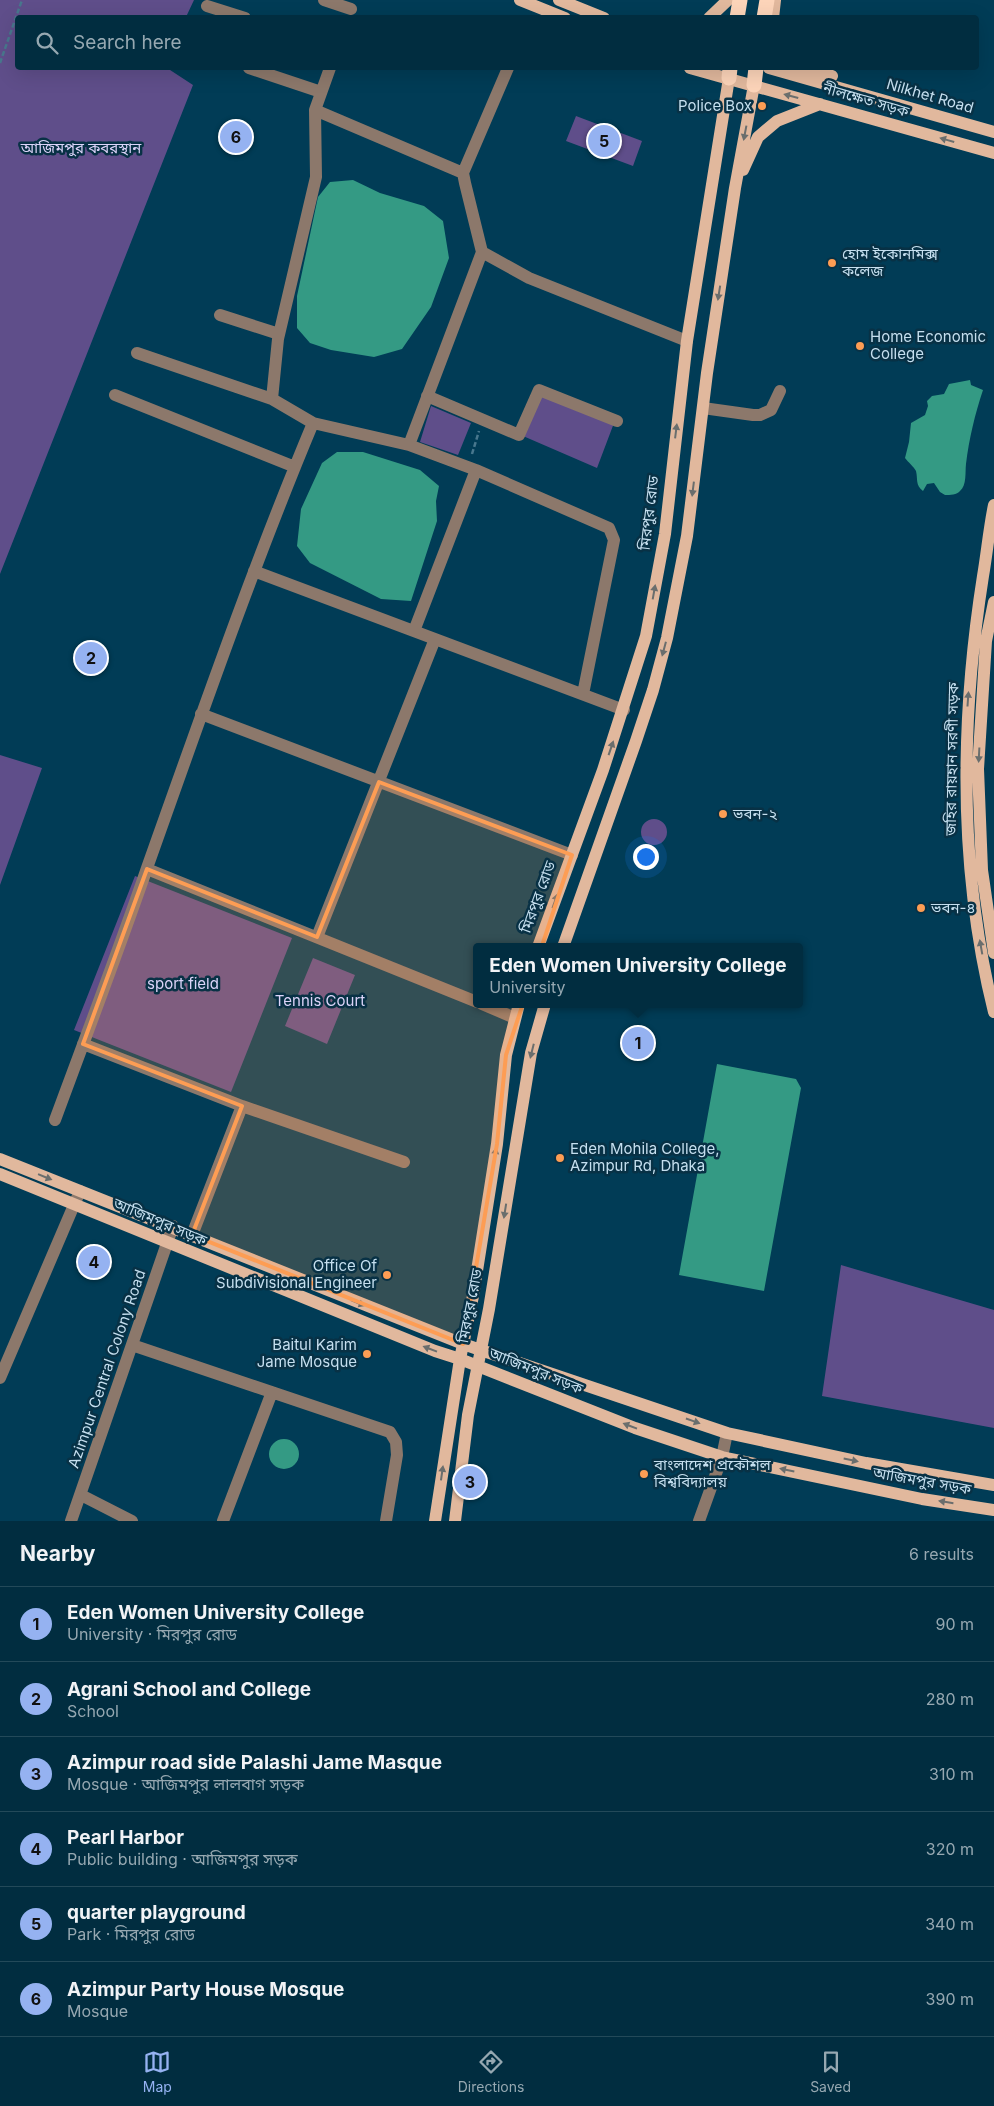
<!DOCTYPE html>
<html lang="en">
<head>
<meta charset="utf-8">
<style>
  :root { --surface:#012d40; --page:#0b3547; --text:#f1f3f6; --muted:#96a8b1; --line:#234959; --accent:#95b2f1 }
  body { margin:0; font-family:Inter,"Noto Sans Bengali",sans-serif; background:var(--page); color:var(--text) }
  .you { position:absolute; left:645px; top:856px; width:18px; height:18px; margin:-12px; border:4px solid #fff; border-radius:50%; background:#1a73e8; box-shadow:0 0 0 8px #1a73e833 }
  .badge { display:grid; place-items:center; width:32px; height:32px; border-radius:50%; background:var(--accent); color:#111; font-size:16px; font-weight:700 }
  .pin { position:absolute; translate:-50% -50%; border:2px solid #fff; box-shadow:0 1px 5px #0006 }
  .popup { position:absolute; left:473px; top:943px; width:330px; height:65px; box-sizing:border-box; display:grid; place-content:center; border-radius:5px; background:var(--surface); filter:drop-shadow(0 1px 4px #0005); font-size:16px; white-space:nowrap; color:var(--muted) }
  .popup b { font-size:19px; color:var(--text) }
  .popup::after { content:''; position:absolute; left:50%; top:100%; margin-left:-10px; border:10px solid transparent; border-top-color:var(--surface) }
  .list { margin:0; padding:0; list-style:none }
  h2 { display:flex; justify-content:space-between; align-items:center; height:65px; margin:0; padding:0 20px; font-size:21px }
  h2 small { font-size:16px; font-weight:400; color:var(--muted) }
  .list li { display:grid; grid-template-columns:32px 1fr auto; gap:15px; align-items:center; box-sizing:border-box; height:75px; padding:0 20px; border-top:1px solid var(--line) }
  .list b { display:block; font-size:19px; white-space:nowrap }
  .list p { margin:0; font-size:16px; white-space:nowrap; color:var(--muted) }
  .list em { font-size:16px; font-style:normal; color:var(--muted) }
  .icon { flex:none; width:28px; height:28px; fill:none; stroke:currentColor; stroke-width:2; stroke-linecap:round; stroke-linejoin:round }
  .map { position:relative; flex:none; width:994px; height:1521px; overflow:hidden }
  .search { position:absolute; background:var(--surface); box-shadow:0 5px 20px #0002; left:15px; right:15px; top:15px; height:55px; display:flex; align-items:center; gap:12px; box-sizing:border-box; padding:0 18px; border-radius:5px; color:var(--muted); font-size:19px }
  .sheet { height:515px; background:var(--surface) }
  nav { display:flex; justify-content:space-around; align-items:center; box-sizing:border-box; height:70px; border-top:1px solid var(--line); background:var(--surface); font-size:14px; color:var(--muted) }
  nav a { display:grid; justify-items:center; gap:2px }
  nav .on { color:var(--accent) }
  .map>svg:first-child { display:block }
  .green { fill:#5f4e8a }
  .water { fill:#349a84 }
  .lines { fill:none; stroke-linecap:round; stroke-linejoin:round }
  .path { stroke:#48778d; stroke-width:2.5; stroke-dasharray:5 2.5; stroke-linecap:butt }
  .minor { stroke:#8c786b; stroke-width:12 }
  .major { stroke:#e1b89d; stroke-width:12 }
  .highway { stroke:#fcd4b9; stroke-width:15 }
  .oneway { fill:#6a6e6d }
  .marked { fill:#fd9d54; fill-opacity:0.2; stroke:#fd9d54; stroke-width:4; stroke-linejoin:round }
  .poi-dot { fill:#fd9d54; stroke:#083145; stroke-width:2 }
  .labels { text-anchor:middle; stroke-width:5; stroke-linejoin:round; paint-order:stroke }
  .street-label { font-size:15px; fill:#c5dfef; stroke:#083145 }
  .poi-label { font-size:15px; fill:#c5dfef; stroke:#083145; text-anchor:start }
  .park-label { font-size:15px; fill:#dcd4f9; stroke:#083145 }
</style>
</head>
<body>
<div class="map">
<svg width="994" height="1521" viewBox="0 0 994 1521">
  <rect width="100%" height="100%" fill="#013c56"/>
  <path class="green" d="M0 0H194L186 17 18 18V68H167L193 85 0 574Z
    M576 116 642 141 633 166 566 141Z
    M541 394 614 423 597 468 523 436Z
    M431 406 471 423 458 455 420 442Z
    M0 755 42 768 0 885Z
    M641 832a13 13 0 1 1 26 0a13 13 0 1 1-26 0Z
    M135 876 292 938 231 1092 74 1030Z
    M313 958 355 975 327 1044 285 1026Z
    M841 1265 994 1310V1428L822 1396Z"/>
  <path class="water" d="M353 180 380 193 424 206 443 221 449 258 431 307 402 349 374 357 331 350 310 343 297 328V296L318 197 330 182Z
    M970 380 971 385 983 390C975 414 969 439 966 464 965 472 967 485 960 491 957 495 950 495 945 495L940 492 934 483 927 484 923 491C915 485 918 479 916 471 914 467 908 462 905 458L909 442 911 423 925 415 928 406 927 401 932 396 944 394 949 384Z
    M337 452H363L420 470 439 486 436 501 437 521 411 601 381 599 310 563 297 546 301 509 322 463Z
    M717 1064 796 1079 801 1088 764 1291 679 1275Z
    M269 1454a15 15 0 1 1 30 0a15 15 0 1 1-30 0Z"/>
  <g class="lines">
    <path class="path" d="M0 63 22 0
      M472 454 479 431"/>
    <path class="minor" d="M324 0 351 9
      M207 6 245 18
      M249 68 321 92
      M315 110 463 173 465 183 482 252 409 445
      M463 173 508 68
      M482 252 529 278 687 341
      M220 315 279 334
      M137 353 272 399 313 423 409 445 476 470 609 528 614 540 583 694
      M115 395 295 467
      M427 396 519 435 539 390 617 421
      M272 399 278 339 316 177 315 110 330 68
      M703 408 753 415H760L771 410 780 391
      M254 571 624 710
      M414 631 476 470
      M201 714 572 855
      M147 869 477 1002
      M317 937 435 639
      M482 1004 515 1018
      M83 1044 242 1106 404 1162
      M55 1120C86 1036 118 952 147 868 200 719 252 569 313 423
      M192 1235 242 1106
      M132 1345 390 1432 396 1442 397 1455 386 1521
      M0 1378 80 1191
      M81 1495 132 1521
      M71 1521 173 1226
      M223 1521 272 1392
      M699 1521 722 1457 727 1433"/>
    <path class="major" d="M520 0 565 18
      M559 0 604 18
      M709 18 728 0
      M773 18 775 0
      M690 68 994 153
      M769 68 994 132
      M803 68 832 76
      M743 170 758 137 777 121 820 104
      M994 505C989 529 987 553 983 576 960 722 958 868 994 1012
      M994 602 986 641 978 769 982 870 994 953
      M538 947 603 770 646 636 665 534 687 341 729 78
      M563 947 636 741 653 690 667 638 687 536 707 373 735 188 754 85
      M0 1159 463 1344 727 1433 866 1463 994 1485
      M0 1174 435 1351 460 1359 635 1428 722 1457 922 1499 994 1510
      M435 1521 460 1359 473 1296 497 1144 506 1055 519 1004
      M455 1521 468 1415 489 1309 531 1053 545 1004"/>
    <path class="highway" d="M737 18 740 0
      M764 18 767 0
      M729 78 730 68
      M754 85 756 68"/>
  </g>
  <defs><path id="oneway-solid" d="M-6-.8H1V-3.2L6.5 0L1 3.2V.8H-6Z" transform="scale(1.25)"/></defs>
  <g class="oneway">
    <use href="#oneway-solid" transform="translate(791 96) rotate(-165)"/>
    <use href="#oneway-solid" transform="translate(745 133) rotate(101)"/>
    <use href="#oneway-solid" transform="translate(947 140) rotate(-164)"/>
    <use href="#oneway-solid" transform="translate(719 293) rotate(99)"/>
    <use href="#oneway-solid" transform="translate(676 431) rotate(-83)"/>
    <use href="#oneway-solid" transform="translate(693 489) rotate(97)"/>
    <use href="#oneway-solid" transform="translate(654 592) rotate(-80)"/>
    <use href="#oneway-solid" transform="translate(664 649) rotate(105)"/>
    <use href="#oneway-solid" transform="translate(968 699) rotate(-86)"/>
    <use href="#oneway-solid" transform="translate(611 748) rotate(-71)"/>
    <use href="#oneway-solid" transform="translate(979 755) rotate(93)"/>
    <use href="#oneway-solid" transform="translate(555 901) rotate(-70)"/>
    <use href="#oneway-solid" transform="translate(981 947) rotate(-100)"/>
    <use href="#oneway-solid" transform="translate(532 1051) rotate(104)"/>
    <use href="#oneway-solid" transform="translate(495 1155) rotate(-81)"/>
    <use href="#oneway-solid" transform="translate(45 1177) rotate(22)"/>
    <use href="#oneway-solid" transform="translate(505 1211) rotate(99)"/>
    <use href="#oneway-solid" transform="translate(358 1303) rotate(22)"/>
    <use href="#oneway-solid" transform="translate(430 1349) rotate(-159)"/>
    <use href="#oneway-solid" transform="translate(693 1421) rotate(19)"/>
    <use href="#oneway-solid" transform="translate(630 1426) rotate(-159)"/>
    <use href="#oneway-solid" transform="translate(851 1460) rotate(12)"/>
    <use href="#oneway-solid" transform="translate(787 1470) rotate(-168)"/>
    <use href="#oneway-solid" transform="translate(442 1473) rotate(-82)"/>
    <use href="#oneway-solid" transform="translate(946 1502) rotate(-171)"/>
  </g>
  <path class="marked" d="M379 782 572 855 506 1055 497 1144 463 1344 192 1235 242 1106 83 1044 147 869 317 937Z"/>
  <g class="poi-dot">
    <circle cx="762" cy="106" r="5"/>
    <circle cx="832" cy="263" r="5"/>
    <circle cx="860" cy="346" r="5"/>
    <circle cx="723" cy="814" r="5"/>
    <circle cx="921" cy="908" r="5"/>
    <circle cx="560" cy="1158" r="5"/>
    <circle cx="387" cy="1275" r="5"/>
    <circle cx="367" cy="1354" r="5"/>
    <circle cx="644" cy="1474" r="5"/>
  </g>
  <g class="labels">
    <g class="street-label">
      <text transform="translate(930 96) rotate(16)" y="5">Nilkhet Road</text>
      <text transform="translate(866 100) rotate(16)" y="5">নীলক্ষেত সড়ক</text>
      <text transform="translate(649 513) rotate(-83)" y="5">মিরপুর রোড</text>
      <text transform="translate(952 759) rotate(-89)" y="5">জহির রায়হান সরণী সড়ক</text>
      <text transform="translate(538 897) rotate(-70)" y="5">মিরপুর রোড</text>
      <text transform="translate(160 1222) rotate(23)" y="5">আজিমপুর সড়ক</text>
      <text transform="translate(470 1306) rotate(-79)" y="5">মিরপুর রোড</text>
      <text transform="translate(107 1369) rotate(-71)" y="5">Azimpur Central Colony Road</text>
      <text transform="translate(536 1371) rotate(22)" y="5">আজিমপুর সড়ক</text>
      <text transform="translate(922 1481) rotate(10)" y="5">আজিমপুর সড়ক</text>
    </g>
    <g class="poi-label">
      <text x="752" y="111" text-anchor="end">Police Box</text>
      <text x="842" y="259">হোম ইকোনমিক্স<tspan x="842" dy="17">কলেজ</tspan></text>
      <text x="870" y="342">Home Economic<tspan x="870" dy="17">College</tspan></text>
      <text x="733" y="819">ভবন-২</text>
      <text x="931" y="913">ভবন-৪</text>
      <text x="570" y="1154">Eden Mohila College,<tspan x="570" dy="17">Azimpur Rd, Dhaka</tspan></text>
      <text x="377" y="1271" text-anchor="end">Office Of<tspan x="377" dy="17">Subdivisional Engineer</tspan></text>
      <text x="357" y="1350" text-anchor="end">Baitul Karim<tspan x="357" dy="17">Jame Mosque</tspan></text>
      <text x="654" y="1470">বাংলাদেশ প্রকৌশল<tspan x="654" dy="17">বিশ্ববিদ্যালয়</tspan></text>
    </g>
    <g class="park-label">
      <text x="81" y="153">আজিমপুর কবরস্থান</text>
      <text x="183" y="989">sport field</text>
      <text x="320" y="1006">Tennis Court</text>
    </g>
  </g>
</svg>
<div class="you"></div>
<div class="pin badge" style="left:638px;top:1043px">1</div>
<div class="popup"><b>Eden Women University College</b>University</div>
<div class="pin badge" style="left:91px;top:658px">2</div>
<div class="pin badge" style="left:470px;top:1482px">3</div>
<div class="pin badge" style="left:94px;top:1262px">4</div>
<div class="pin badge" style="left:604px;top:141px">5</div>
<div class="pin badge" style="left:236px;top:137px">6</div>
<div class="search"><svg class="icon" aria-label="search" viewBox="0 0 24 24"><circle cx="10" cy="10" r="6"/><path d="M15 15l6 6"/></svg>Search here</div>
</div>
<section class="sheet">
<h2>Nearby<small>6 results</small></h2>
<ul class="list">
<li><span class="badge">1</span><div><b>Eden Women University College</b><p>University · মিরপুর রোড</p></div><em>90 m</em></li>
<li><span class="badge">2</span><div><b>Agrani School and College</b><p>School</p></div><em>280 m</em></li>
<li><span class="badge">3</span><div><b>Azimpur road side Palashi Jame Masque</b><p>Mosque · আজিমপুর লালবাগ সড়ক</p></div><em>310 m</em></li>
<li><span class="badge">4</span><div><b>Pearl Harbor</b><p>Public building · আজিমপুর সড়ক</p></div><em>320 m</em></li>
<li><span class="badge">5</span><div><b>quarter playground</b><p>Park · মিরপুর রোড</p></div><em>340 m</em></li>
<li><span class="badge">6</span><div><b>Azimpur Party House Mosque</b><p>Mosque</p></div><em>390 m</em></li>
</ul>
</section>
<nav>
<a class="on"><svg class="icon" aria-label="map" viewBox="0 0 24 24"><path d="M3 6l6-2 6 2 6-2v14l-6 2-6-2-6 2zM9 4v14M15 6v14"/></svg>Map</a>
<a><svg class="icon" aria-label="directions" viewBox="0 0 24 24"><path d="M12 3l9 9-9 9-9-9zM9 14v-3h6M13 9l2 2-2 2"/></svg>Directions</a>
<a><svg class="icon" aria-label="saved" viewBox="0 0 24 24"><path d="M7 4h10v16l-5-4-5 4z"/></svg>Saved</a>
</nav>
</body>
</html>
